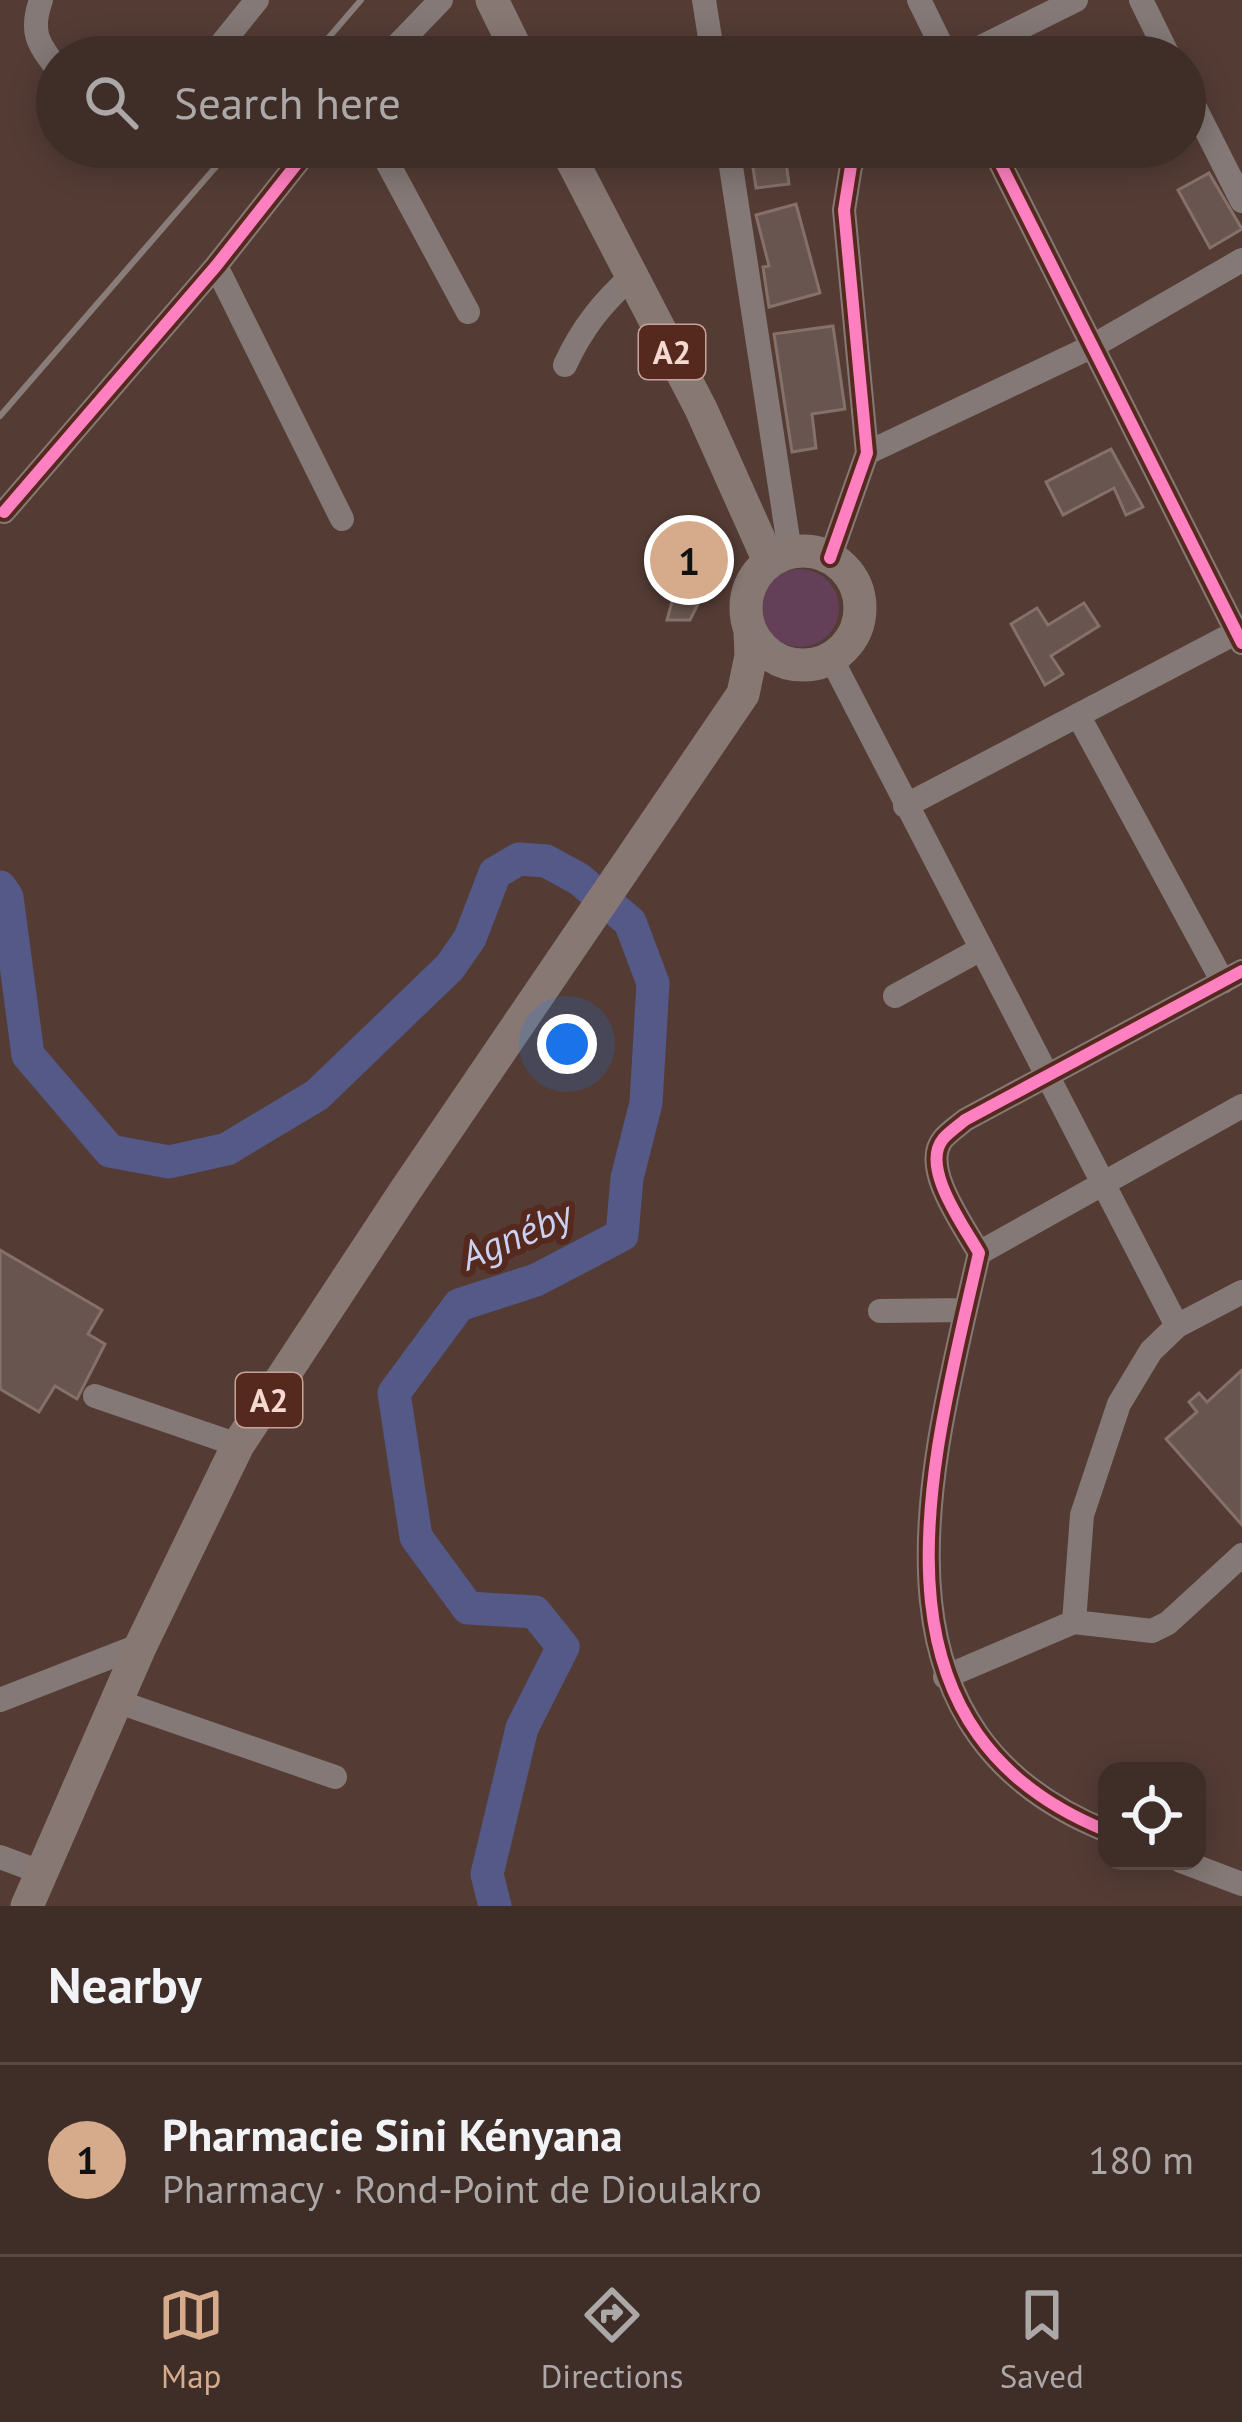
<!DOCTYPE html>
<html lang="en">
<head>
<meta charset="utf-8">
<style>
  :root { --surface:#3f2d28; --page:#463530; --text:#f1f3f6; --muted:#ada8a8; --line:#584945; --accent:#d6ab8b }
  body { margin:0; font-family:"PT Sans",sans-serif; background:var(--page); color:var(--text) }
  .controls { position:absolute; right:36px; bottom:36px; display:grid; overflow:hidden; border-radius:24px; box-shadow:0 6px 30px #0003 }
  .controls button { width:108px; height:108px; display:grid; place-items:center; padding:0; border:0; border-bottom:3px solid var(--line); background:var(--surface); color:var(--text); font:60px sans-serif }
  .you { position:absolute; left:567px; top:1044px; width:42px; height:42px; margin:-30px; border:9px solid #fff; border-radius:50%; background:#1a73e8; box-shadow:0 0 0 18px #1a73e833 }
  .badge { display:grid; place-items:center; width:78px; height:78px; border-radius:50%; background:var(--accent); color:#111; font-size:39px; font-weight:700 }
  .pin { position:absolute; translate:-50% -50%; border:6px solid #fff; box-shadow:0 3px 12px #0006 }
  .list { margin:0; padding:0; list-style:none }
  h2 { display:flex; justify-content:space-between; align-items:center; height:156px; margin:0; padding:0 48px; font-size:51px }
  h2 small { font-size:39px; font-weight:400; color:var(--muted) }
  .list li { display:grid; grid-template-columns:78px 1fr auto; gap:36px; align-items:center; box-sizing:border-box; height:192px; padding:0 48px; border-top:3px solid var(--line) }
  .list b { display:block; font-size:45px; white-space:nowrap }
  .list p { margin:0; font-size:39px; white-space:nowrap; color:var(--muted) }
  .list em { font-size:39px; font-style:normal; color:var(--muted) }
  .icon { flex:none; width:66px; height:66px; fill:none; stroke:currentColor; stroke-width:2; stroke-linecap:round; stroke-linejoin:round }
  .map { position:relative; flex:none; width:1242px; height:1906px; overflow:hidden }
  .search { position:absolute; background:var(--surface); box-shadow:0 6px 30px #0003; left:36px; right:36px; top:36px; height:132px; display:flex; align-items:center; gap:30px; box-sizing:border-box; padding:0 42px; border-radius:66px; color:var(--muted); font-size:45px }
  .sheet { height:348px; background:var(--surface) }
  nav { display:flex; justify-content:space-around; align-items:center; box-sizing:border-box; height:168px; border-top:3px solid var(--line); background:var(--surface); font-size:33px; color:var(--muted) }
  nav a { display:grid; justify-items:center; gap:6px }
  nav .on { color:var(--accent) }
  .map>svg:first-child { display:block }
  .green { fill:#643f58 }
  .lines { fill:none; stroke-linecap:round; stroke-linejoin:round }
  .river { stroke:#545988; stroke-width:33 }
  .building { fill:#69554f; stroke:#85706a; stroke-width:3 }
  .minor { stroke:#847976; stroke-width:24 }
  .major { stroke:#887874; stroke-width:33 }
  .rail { stroke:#897d79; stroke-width:6 }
  .cycleway-casing { stroke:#55291d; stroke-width:20 }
  .cycleway { stroke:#ff80c0; stroke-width:12 }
  .labels { text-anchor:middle; stroke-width:12; stroke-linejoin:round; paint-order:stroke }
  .shield { fill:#55291d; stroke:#c5a49a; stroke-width:3 }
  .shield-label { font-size:33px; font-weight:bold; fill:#f5d8d0 }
  .water-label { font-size:39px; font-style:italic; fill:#cbd1f2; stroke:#55291d }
</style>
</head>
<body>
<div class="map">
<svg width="1242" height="1906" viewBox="0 0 1242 1906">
  <rect width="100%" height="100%" fill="#543c35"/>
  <path class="green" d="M761 608a39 39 0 1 1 78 0a39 39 0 1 1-78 0Z"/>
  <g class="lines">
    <path class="river" d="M0 887 7 897 28 1055 110 1151 169 1162 227 1149 317 1095 450 967 470 938 495 873 519 859 546 861 579 879 630 922 653 983 646 1103 627 1178 622 1235 536 1280 459 1305 394 1393 416 1537 468 1608 535 1612 563 1647 522 1728 487 1874 495 1906"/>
  </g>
  <path class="building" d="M750 147H784L789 184 756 188Z
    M1209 173 1242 229 1210 248 1178 190Z
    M796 204 820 293 769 307 763 267 769 266 756 215Z
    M833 326 845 409 812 414 816 448 792 452 774 334Z
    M1111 449 1143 507 1126 515 1114 488 1063 515 1046 482Z
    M691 532 699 555 700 600 690 620H667L672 602 664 586 663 554H673L664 534Z
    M1084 603 1099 626 1051 656 1063 674 1045 685 1011 624 1037 608 1048 625Z
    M0 1250 102 1310 88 1334 105 1344 77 1399 55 1386 39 1412 0 1389Z
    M1242 1370V1525L1166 1439 1197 1412 1189 1402 1199 1393 1207 1402Z"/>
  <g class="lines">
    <path class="minor" d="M41 0C30 31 37 43 57 68
      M704 0 713 57
      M919 0 947 57
      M1141 0 1169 57
      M211 57 257 0
      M386 57 441 0
      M961 57 1076 0
      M1185 88 1242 201
      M379 147 468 312
      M728 147 790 552
      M992 147 1242 643
      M216 266 342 519
      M565 365C582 328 602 303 632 276
      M867 453 1093 346 1242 260
      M4 512 216 266 310 147
      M830 558 867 453 844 210 851 166 861 147
      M831 658 1177 1326
      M1078 715 1223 982
      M905 806 1237 632
      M895 996 981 949
      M979 1253 1242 1106
      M880 1311 966 1310
      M95 1396 238 1445
      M1074 1622 1082 1515 1119 1404 1151 1351 1177 1326 1242 1292
      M945 1677 1074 1622 1152 1631 1168 1623 1242 1555
      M0 1700 141 1645
      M116 1701 335 1777
      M1107 1831C851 1728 932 1461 979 1253 964 1226 920 1167 943 1139 949 1132 958 1126 965 1120L1242 971
      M0 1857 40 1872
      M1181 1861 1242 1884"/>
    <path class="major" d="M492 0 520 57
      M565 147 701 409 769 561
      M746 608a57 57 0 1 1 114 0a57 57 0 1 1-114 0Z
      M27 1906 141 1645 238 1445 405 1191 743 694 751 656 750 631"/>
    <path class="rail" d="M312 57 361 0
      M0 416 233 147"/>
    <g class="cycleway-casing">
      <path id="cycleway" d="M992 147 1242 643
        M4 512 216 266 310 147
        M830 558 867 453 844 210 851 166 861 147
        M1107 1831C851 1728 932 1461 979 1253 964 1226 920 1167 943 1139 949 1132 958 1126 965 1120L1242 971"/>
    </g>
    <use href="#cycleway" class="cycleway"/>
  </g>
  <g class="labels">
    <g class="shield">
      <rect x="639" y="325" width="66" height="54" rx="9"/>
      <rect x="236" y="1373" width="66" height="54" rx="9"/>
    </g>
    <g class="shield-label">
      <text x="672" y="364">A2</text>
      <text x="269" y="1412">A2</text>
    </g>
    <g class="water-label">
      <text transform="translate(516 1235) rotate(-23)" y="14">Agnéby</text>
    </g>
  </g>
</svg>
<div class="controls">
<button><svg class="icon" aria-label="locate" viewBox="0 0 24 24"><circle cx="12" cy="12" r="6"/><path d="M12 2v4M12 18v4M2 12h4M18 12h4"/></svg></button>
</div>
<div class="you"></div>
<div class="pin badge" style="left:689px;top:560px">1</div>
<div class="search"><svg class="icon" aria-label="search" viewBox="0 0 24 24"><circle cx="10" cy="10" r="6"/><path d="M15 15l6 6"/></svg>Search here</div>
</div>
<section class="sheet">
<h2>Nearby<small></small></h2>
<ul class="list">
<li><span class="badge">1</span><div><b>Pharmacie Sini Kényana</b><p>Pharmacy · Rond-Point de Dioulakro</p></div><em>180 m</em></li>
</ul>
</section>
<nav>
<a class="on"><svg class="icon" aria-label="map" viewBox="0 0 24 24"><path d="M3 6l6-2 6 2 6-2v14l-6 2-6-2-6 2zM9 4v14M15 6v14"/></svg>Map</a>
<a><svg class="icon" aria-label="directions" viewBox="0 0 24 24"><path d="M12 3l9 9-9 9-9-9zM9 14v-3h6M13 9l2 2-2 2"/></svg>Directions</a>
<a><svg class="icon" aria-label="saved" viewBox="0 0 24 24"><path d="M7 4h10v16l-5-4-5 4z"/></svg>Saved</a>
</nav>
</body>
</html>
